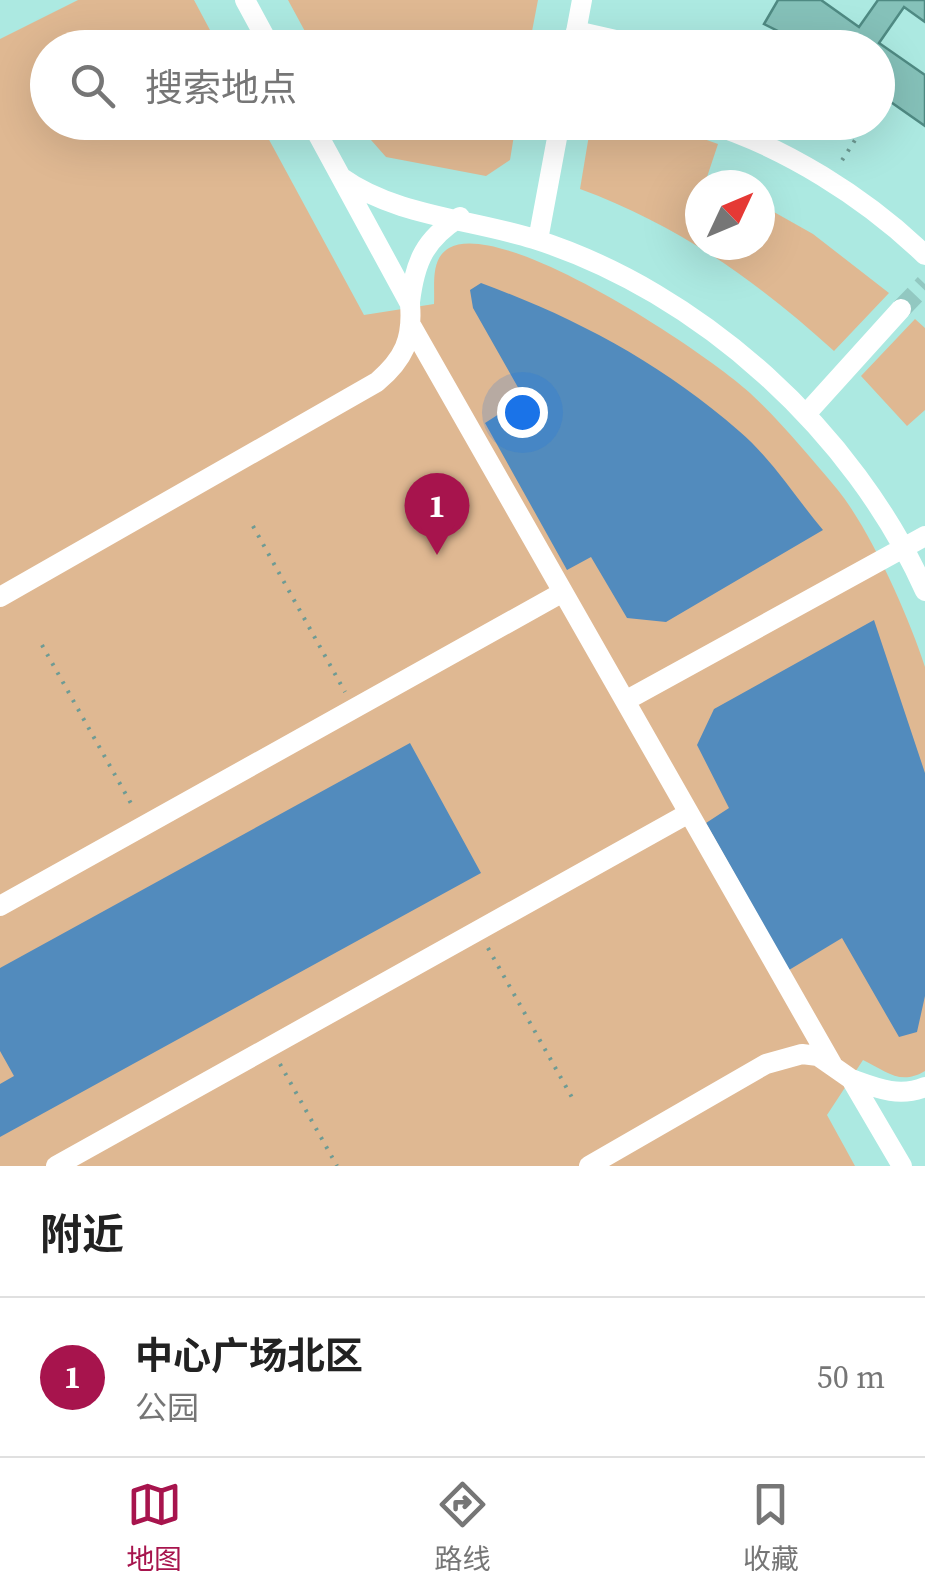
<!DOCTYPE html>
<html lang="zh">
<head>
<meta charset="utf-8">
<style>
  :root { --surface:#fff; --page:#f2f2f2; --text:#222; --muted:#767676; --line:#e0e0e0; --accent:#a7144d }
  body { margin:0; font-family:"Source Serif 4","Noto Sans SC",serif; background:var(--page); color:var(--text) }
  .compass { position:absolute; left:685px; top:170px; width:90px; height:90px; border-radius:50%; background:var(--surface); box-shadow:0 10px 40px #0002; rotate:46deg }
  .you { position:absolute; left:522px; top:412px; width:35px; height:35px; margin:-25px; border:8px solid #fff; border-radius:50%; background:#1a73e8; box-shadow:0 0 0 15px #1a73e833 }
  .badge { display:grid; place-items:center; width:65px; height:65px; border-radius:50%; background:var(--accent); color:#fff; font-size:32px; font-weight:700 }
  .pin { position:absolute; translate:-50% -82px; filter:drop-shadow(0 2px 5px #0008) }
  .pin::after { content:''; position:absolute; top:52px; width:35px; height:30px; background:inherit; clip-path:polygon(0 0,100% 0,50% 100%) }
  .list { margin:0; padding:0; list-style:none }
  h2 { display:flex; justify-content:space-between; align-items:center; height:130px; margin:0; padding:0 40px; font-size:42px }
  h2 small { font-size:32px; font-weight:400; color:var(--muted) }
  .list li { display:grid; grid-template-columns:65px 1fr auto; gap:30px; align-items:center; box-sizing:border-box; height:160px; padding:0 40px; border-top:2px solid var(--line) }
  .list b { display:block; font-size:38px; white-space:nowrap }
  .list p { margin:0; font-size:32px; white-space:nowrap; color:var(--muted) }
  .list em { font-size:32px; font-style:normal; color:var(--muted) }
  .icon { flex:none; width:55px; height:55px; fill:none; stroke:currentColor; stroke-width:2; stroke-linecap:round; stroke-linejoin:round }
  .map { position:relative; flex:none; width:925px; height:1166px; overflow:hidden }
  .search { position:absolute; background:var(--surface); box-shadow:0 10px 40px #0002; left:30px; right:30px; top:30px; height:110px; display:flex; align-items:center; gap:25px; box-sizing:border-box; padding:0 35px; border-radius:55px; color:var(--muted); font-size:38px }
  .sheet { height:290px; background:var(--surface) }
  nav { display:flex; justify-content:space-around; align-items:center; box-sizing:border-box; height:140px; border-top:2px solid var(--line); background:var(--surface); font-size:28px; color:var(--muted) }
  nav a { display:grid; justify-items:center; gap:5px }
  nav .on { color:var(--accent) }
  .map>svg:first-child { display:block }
  .green { fill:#dfb892 }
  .water { fill:#528bbd }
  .building { fill:#85c1b9; stroke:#4f8a83; stroke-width:2.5 }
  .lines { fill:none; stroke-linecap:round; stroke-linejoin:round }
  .minor-tunnel { stroke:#92c8c1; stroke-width:20; stroke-dasharray:20 10; stroke-linecap:butt }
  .path { stroke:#6e9b94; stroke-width:4; stroke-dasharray:2.5 8; stroke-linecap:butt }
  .minor { stroke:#fff; stroke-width:20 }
</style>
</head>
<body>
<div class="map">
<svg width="925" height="1166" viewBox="0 0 925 1166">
  <rect width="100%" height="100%" fill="#ace9e1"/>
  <path class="green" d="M78 0H194L219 47 48 48V122L260 123 364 315 434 304C435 285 430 259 449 248 503 217 707 353 750 393 781 422 810 457 837 489 870 529 909 617 925 667V1071C900 1086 886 1071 863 1060L827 1115 855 1166H0V39Z
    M288 0H538L529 47 314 48Z
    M356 123H516L510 160 486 176 386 157Z
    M591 123H659L718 144 706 180 716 185H700V245H760V204L813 234 889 293 834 351C757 281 678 225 580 189Z
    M915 319 925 328V410L907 426 861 376Z"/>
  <path class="water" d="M481 283C576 318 661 363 739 431 771 458 796 498 823 530L666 622 627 618 591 557 567 570 485 423 524 398 473 308 470 290Z
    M874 620 925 773V996L917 1032 899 1037 842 938 789 970 706 823 729 808 697 745 714 709Z
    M410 743 481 873 0 1137V1084L14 1076 0 1051V968Z"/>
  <path class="building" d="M778 0H821L859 27 878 0H925V22L904 7 879 43 925 75V126L878 93V48H812L764 24Z"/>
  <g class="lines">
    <path class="minor-tunnel" d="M901 309 925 284"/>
    <path class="path" d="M834 122 857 137 839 165
      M253 526 345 692
      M42 645 133 807
      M488 948 574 1101
      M280 1064 337 1166"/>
    <path class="minor" d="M245 0 271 48
      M576 31 651 48
      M573 48 582 0
      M704 122C784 146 866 198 925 255
      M341 177C395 216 471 219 534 239 701 292 854 432 925 591
      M538 240 560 122
      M410 302C415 261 425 239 460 217
      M412 327 832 1064
      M806 414 901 309
      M0 597 377 382C404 359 413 339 410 304L311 122
      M625 701 925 536
      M0 906 563 592
      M851 1079C876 1088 899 1098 925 1087
      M56 1166 689 813
      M589 1166 766 1064 802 1054 818 1056 851 1079 902 1166"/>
  </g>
</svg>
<svg class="compass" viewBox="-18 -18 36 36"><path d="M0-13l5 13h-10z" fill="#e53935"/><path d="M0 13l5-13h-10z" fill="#767676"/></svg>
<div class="you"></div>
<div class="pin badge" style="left:437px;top:555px">1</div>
<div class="search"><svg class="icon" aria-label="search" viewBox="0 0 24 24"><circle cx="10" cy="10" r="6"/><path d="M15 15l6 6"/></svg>搜索地点</div>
</div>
<section class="sheet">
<h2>附近<small></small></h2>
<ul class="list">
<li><span class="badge">1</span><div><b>中心广场北区</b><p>公园</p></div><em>50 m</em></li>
</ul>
</section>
<nav>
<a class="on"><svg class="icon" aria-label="map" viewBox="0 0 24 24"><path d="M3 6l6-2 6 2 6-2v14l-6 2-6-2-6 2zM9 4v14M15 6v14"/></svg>地图</a>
<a><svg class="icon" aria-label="directions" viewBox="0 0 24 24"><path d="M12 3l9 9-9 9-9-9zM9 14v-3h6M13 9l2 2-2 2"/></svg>路线</a>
<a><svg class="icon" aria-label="saved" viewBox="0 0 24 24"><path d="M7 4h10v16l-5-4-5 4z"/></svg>收藏</a>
</nav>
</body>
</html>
